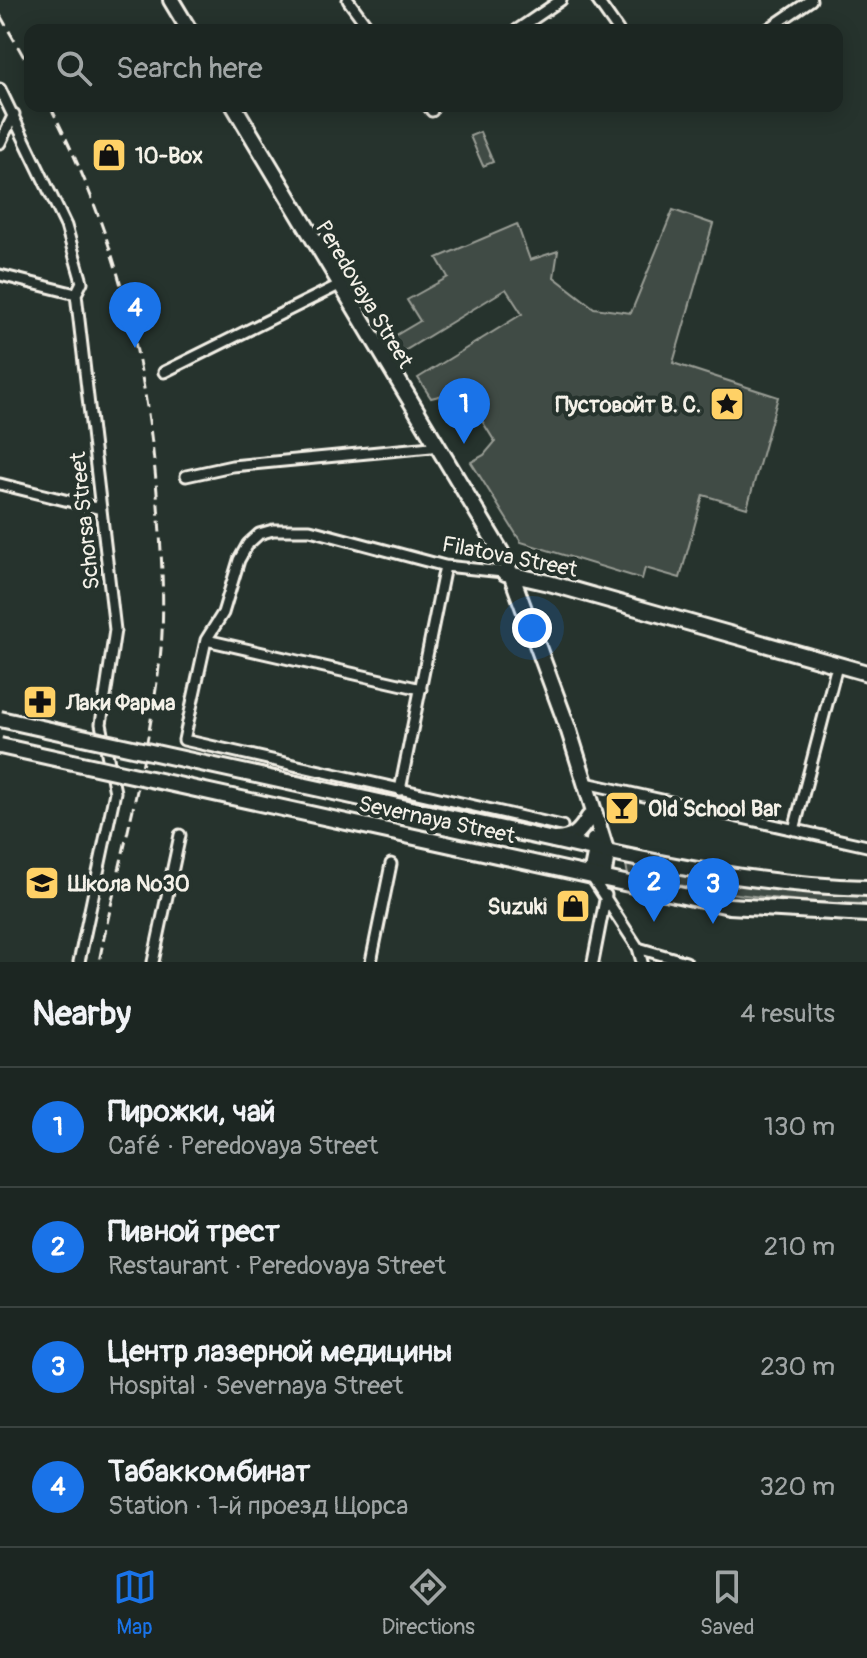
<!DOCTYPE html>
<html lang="en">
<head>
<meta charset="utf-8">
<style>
  :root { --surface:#1c2622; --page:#252e2a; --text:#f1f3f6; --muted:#a0a5a5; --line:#3a4340; --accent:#1a73e8 }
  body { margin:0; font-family:Pangolin,sans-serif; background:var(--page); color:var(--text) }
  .you { position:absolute; left:532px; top:628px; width:28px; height:28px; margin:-20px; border:6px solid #fff; border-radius:50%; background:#1a73e8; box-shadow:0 0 0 12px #1a73e833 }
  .badge { display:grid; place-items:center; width:52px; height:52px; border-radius:50%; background:var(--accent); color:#fff; font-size:26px; font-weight:700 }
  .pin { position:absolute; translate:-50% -66px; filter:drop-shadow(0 2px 4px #0008) }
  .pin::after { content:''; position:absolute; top:42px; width:28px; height:24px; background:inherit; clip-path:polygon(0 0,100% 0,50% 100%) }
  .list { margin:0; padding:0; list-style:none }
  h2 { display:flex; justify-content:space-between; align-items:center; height:104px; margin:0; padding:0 32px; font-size:34px }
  h2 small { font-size:26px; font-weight:400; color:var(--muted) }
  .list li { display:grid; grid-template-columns:52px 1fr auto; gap:24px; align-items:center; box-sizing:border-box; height:120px; padding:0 32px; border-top:2px solid var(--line) }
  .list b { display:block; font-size:30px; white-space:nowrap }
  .list p { margin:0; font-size:26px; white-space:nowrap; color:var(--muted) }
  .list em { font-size:26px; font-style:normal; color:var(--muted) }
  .icon { flex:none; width:44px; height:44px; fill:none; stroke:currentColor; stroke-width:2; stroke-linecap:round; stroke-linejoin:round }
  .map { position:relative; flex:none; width:867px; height:962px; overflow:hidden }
  .search { position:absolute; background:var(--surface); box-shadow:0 4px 20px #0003; left:24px; right:24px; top:24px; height:88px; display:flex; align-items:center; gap:20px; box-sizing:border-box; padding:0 28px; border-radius:16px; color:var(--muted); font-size:30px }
  .sheet { height:584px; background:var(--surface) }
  nav { display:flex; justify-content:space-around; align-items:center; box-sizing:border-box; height:112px; border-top:2px solid var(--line); background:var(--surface); font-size:22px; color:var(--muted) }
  nav a { display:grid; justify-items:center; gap:4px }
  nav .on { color:var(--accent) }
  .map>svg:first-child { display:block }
  .green { fill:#414b45; stroke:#9a9e96; stroke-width:2 }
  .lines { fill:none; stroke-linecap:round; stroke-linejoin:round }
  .minor-casing { stroke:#f4f1e8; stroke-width:15 }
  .secondary-casing { stroke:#f4f1e8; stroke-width:20 }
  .primary-casing { stroke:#f4f1e8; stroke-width:20 }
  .minor { stroke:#26332d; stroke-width:9 }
  .secondary { stroke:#26332d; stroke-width:14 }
  .primary { stroke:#26332d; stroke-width:14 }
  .rail { stroke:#f4f1e8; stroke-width:3; stroke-dasharray:12 6; stroke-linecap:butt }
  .primary-bridge-casing { stroke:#f4f1e8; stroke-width:20; stroke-linecap:butt }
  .primary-bridge { stroke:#26332d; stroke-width:14 }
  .labels { text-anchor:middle; stroke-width:8; stroke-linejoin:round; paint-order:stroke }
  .poi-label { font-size:22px; font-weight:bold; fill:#f4f1e8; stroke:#26332d; text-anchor:start }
  .street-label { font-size:22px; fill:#f4f1e8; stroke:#26332d }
</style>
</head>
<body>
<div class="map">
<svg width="867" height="962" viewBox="0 0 867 962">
  <rect width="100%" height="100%" fill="#26332d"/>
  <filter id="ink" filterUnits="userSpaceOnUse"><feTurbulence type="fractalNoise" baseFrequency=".0125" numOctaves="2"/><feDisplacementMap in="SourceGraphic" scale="16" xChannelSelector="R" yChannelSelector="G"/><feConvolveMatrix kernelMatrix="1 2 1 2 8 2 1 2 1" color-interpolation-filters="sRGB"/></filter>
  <g filter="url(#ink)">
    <path class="green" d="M480 132 493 162 483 166 470 136Z
      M673 210 713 224 673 363 778 397 747 508 703 495 680 578 645 568 642 579 521 542 471 462 484 455 495 442 463 390 431 398 418 378 522 314 506 289 396 356 388 340 420 321 407 300 448 277 437 258 517 224 530 260 558 251 554 277 594 308 631 313Z
      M626 864C706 881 785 893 867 894V904C786 903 707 891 628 876Z"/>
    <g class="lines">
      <g class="minor-casing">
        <path id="minor" d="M348 0 370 30
          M597 0 618 30
          M517 30 561 0
          M767 30 811 0
          M0 89 66 226 82 282 76 294 115 630 101 724 115 792 79 962
          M428 106 432 111
          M0 143 14 114
          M0 275 76 294
          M164 372 335 287
          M186 476 232 466 431 447
          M0 484 101 509
          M503 572 445 566 310 530H273L259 534 248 544 239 560 223 613 206 640 184 740 562 826
          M206 640 421 689
          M586 783 867 846
          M400 790 445 566
          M794 830 835 673
          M591 876 638 948 642 962
          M638 948 686 962
          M153 962 180 835
          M371 962 391 864
          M593 962 606 895"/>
      </g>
      <g class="secondary-casing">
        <path id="secondary" d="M171 0 189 30
          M234 106 501 552 511 574 569 731 607 853 603 879
          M505 573 549 583 867 673
          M556 840C574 839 580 832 589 817
          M591 875 596 850 594 840"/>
      </g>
      <g class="primary-casing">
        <path id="primary" d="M392 832 729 906 867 914
          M553 840C657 864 760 885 867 888"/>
      </g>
      <use href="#minor" class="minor"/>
      <use href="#secondary" class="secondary"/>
      <use href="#primary" class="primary"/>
      <path class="rail" d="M0 15 30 68
        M50 106C119 240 149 369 159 519 162 564 165 613 160 659 148 761 119 861 99 962"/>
      <g class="primary-bridge-casing">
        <path id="primary-bridge" d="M0 719 553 840
          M0 746 392 832"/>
      </g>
      <use href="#primary-bridge" class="primary-bridge"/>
    </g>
  </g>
  <defs>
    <g id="shop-square" transform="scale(1.8)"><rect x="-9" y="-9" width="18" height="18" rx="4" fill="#ffd166" stroke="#26332d"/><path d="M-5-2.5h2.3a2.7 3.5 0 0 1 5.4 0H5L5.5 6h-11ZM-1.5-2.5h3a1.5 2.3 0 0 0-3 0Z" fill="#111"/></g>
    <g id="sight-square" transform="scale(1.8)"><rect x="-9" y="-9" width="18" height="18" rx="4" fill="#ffd166" stroke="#26332d"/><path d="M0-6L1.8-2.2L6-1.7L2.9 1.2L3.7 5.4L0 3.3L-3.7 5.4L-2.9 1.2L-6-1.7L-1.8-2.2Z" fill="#111"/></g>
    <g id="pharmacy-square" transform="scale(1.8)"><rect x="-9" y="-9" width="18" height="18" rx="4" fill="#ffd166" stroke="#26332d"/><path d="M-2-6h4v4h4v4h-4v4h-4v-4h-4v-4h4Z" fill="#111"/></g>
    <g id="bar-square" transform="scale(1.8)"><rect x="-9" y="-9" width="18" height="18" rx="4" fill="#ffd166" stroke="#26332d"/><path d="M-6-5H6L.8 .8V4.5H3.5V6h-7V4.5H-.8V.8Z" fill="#111"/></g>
    <g id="school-square" transform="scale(1.8)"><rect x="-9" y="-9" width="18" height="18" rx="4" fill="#ffd166" stroke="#26332d"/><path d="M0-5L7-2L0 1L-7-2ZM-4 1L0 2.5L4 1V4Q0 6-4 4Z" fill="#111"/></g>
  </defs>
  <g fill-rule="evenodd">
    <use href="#shop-square" x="109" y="155"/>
    <use href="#sight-square" x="727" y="404"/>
    <use href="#pharmacy-square" x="40" y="702"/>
    <use href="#bar-square" x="622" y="808"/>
    <use href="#school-square" x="42" y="883"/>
    <use href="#shop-square" x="573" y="906"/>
  </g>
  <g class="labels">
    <g class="poi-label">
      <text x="135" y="163">10-Box</text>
      <text x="701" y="412" text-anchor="end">Пустовойт В. С.</text>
      <text x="66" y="710">Лаки Фарма</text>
      <text x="648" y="816">Old School Bar</text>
      <text x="68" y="891">Школа №30</text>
      <text x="547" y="914" text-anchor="end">Suzuki</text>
    </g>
    <g class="street-label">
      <text transform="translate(365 294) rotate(59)" y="8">Peredovaya Street</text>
      <text transform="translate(84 521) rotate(-96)" y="8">Schorsa Street</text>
      <text transform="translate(510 556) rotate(11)" y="8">Filatova Street</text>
      <text transform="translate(437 819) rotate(12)" y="8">Severnaya Street</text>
    </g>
  </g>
</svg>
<div class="you"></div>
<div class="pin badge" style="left:464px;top:444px">1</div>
<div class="pin badge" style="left:654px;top:922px">2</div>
<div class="pin badge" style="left:713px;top:924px">3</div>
<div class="pin badge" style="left:135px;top:348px">4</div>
<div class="search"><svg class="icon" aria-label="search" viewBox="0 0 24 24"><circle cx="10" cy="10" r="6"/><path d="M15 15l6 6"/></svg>Search here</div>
</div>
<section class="sheet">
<h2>Nearby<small>4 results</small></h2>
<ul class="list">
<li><span class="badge">1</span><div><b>Пирожки, чай</b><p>Café · Peredovaya Street</p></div><em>130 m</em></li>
<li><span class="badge">2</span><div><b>Пивной трест</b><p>Restaurant · Peredovaya Street</p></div><em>210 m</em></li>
<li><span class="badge">3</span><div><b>Центр лазерной медицины</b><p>Hospital · Severnaya Street</p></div><em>230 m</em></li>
<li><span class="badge">4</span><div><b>Табаккомбинат</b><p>Station · 1-й проезд Щорса</p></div><em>320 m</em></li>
</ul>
</section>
<nav>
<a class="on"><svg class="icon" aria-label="map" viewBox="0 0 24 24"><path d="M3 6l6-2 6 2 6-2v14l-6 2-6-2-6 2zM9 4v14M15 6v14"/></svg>Map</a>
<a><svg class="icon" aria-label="directions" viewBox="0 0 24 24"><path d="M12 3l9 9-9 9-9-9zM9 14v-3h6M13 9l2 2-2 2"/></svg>Directions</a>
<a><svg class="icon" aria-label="saved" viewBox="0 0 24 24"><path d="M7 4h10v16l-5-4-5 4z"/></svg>Saved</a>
</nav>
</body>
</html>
